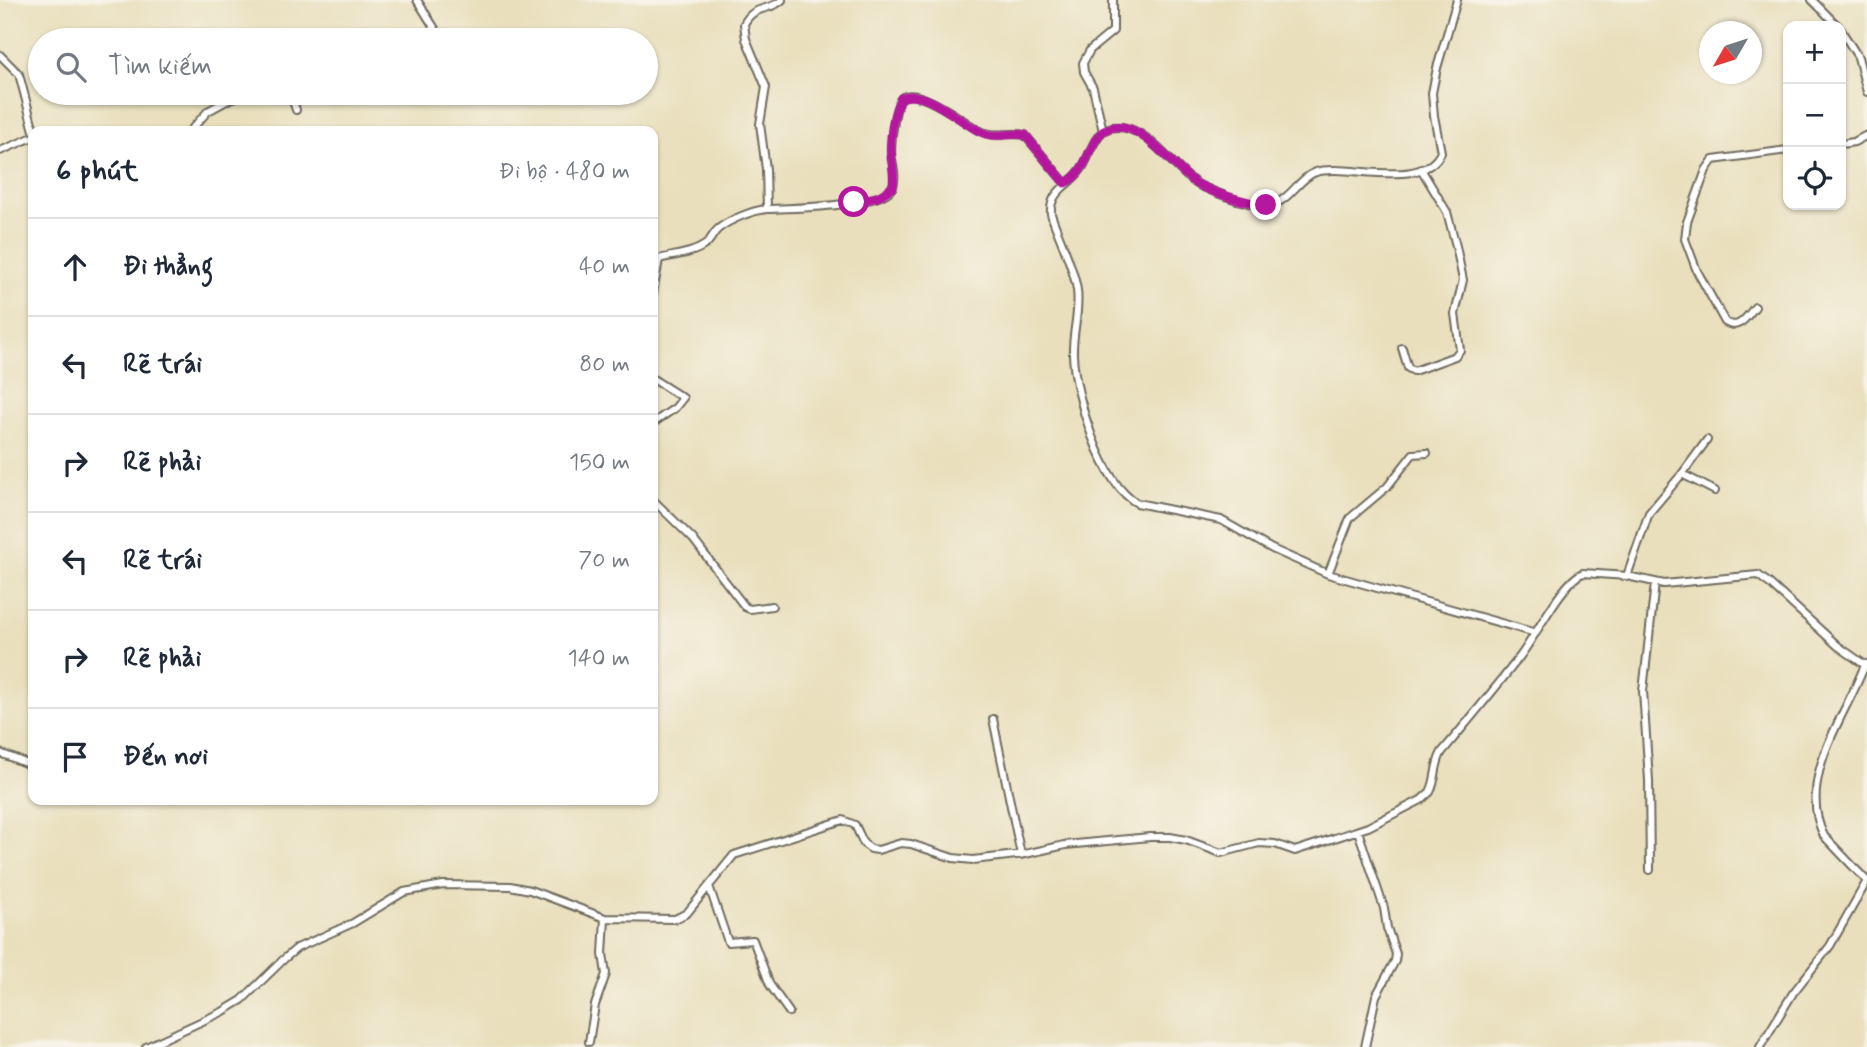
<!DOCTYPE html>
<html lang="vi">
<head>
<meta charset="utf-8">
<style>
  :root { --surface:#fff; --page:#f6f6f7; --text:#1f2937; --muted:#747a83; --line:#e0e1e3 }
  body { margin:0; font-family:Mynerve,sans-serif; background:var(--page); color:var(--text) }
  .controls { position:absolute; right:21px; top:21px; display:grid; overflow:hidden; border-radius:14px; box-shadow:0 2px 5px #0004 }
  .controls button { width:63px; height:63px; display:grid; place-items:center; padding:0; border:0; border-bottom:2px solid var(--line); background:var(--surface); color:var(--text); font:35px sans-serif }
  .compass { position:absolute; left:1699px; top:21px; width:63px; height:63px; border-radius:50%; background:var(--surface); box-shadow:0 2px 5px #0004; rotate:231deg }
  .stop { position:absolute; width:21px; height:21px; margin:-16px; border:5px solid #b5179e; border-radius:50%; background:#fff }
  .stop.end { background:#b5179e; border-color:#fff; box-shadow:0 2px 7px #0008 }
  .list { margin:0; padding:0; list-style:none }
  h2 { display:flex; justify-content:space-between; align-items:center; height:91px; margin:0; padding:0 28px; font-size:30px }
  h2 small { font-size:23px; font-weight:400; color:var(--muted) }
  .list li { display:grid; grid-template-columns:46px 1fr auto; gap:21px; align-items:center; box-sizing:border-box; height:98px; padding:0 28px; border-top:2px solid var(--line) }
  .list b { display:block; font-size:26px; white-space:nowrap }
  .list em { font-size:23px; font-style:normal; color:var(--muted) }
  .icon { flex:none; width:38px; height:38px; fill:none; stroke:currentColor; stroke-width:2; stroke-linecap:round; stroke-linejoin:round }
  .map { position:relative; flex:none; width:1867px; height:1047px; overflow:hidden }
  .search { position:absolute; background:var(--surface); box-shadow:0 2px 5px #0004; left:28px; top:28px; width:630px; height:77px; display:flex; align-items:center; gap:18px; box-sizing:border-box; padding:0 24px; border-radius:38px; color:var(--muted); font-size:26px }
  .panel { position:absolute; background:var(--surface); box-shadow:0 2px 5px #0004; left:28px; top:126px; width:630px; height:679px; border-radius:14px }
  .map>svg:first-child { display:block }
  .lines { fill:none; stroke-linecap:round; stroke-linejoin:round }
  .minor-casing { stroke:#6e6a5e; stroke-width:10 }
  .minor { stroke:#fff; stroke-width:6 }
  .route { stroke:#b5179e; stroke-width:9 }
</style>
</head>
<body>
<div class="map">
<svg width="1867" height="1047" viewBox="0 0 1867 1047">
  <rect width="100%" height="100%" fill="#f7f3e8"/>
  <filter id="ink" filterUnits="userSpaceOnUse"><feTurbulence type="fractalNoise" baseFrequency=".0143" numOctaves="2"/><feDisplacementMap in="SourceGraphic" scale="14" xChannelSelector="R" yChannelSelector="G"/><feConvolveMatrix kernelMatrix="1 2 1 2 8 2 1 2 1" color-interpolation-filters="sRGB"/></filter>
  <filter id="wash" filterUnits="userSpaceOnUse"><feTurbulence type="fractalNoise" baseFrequency=".00686" numOctaves="4" result="noise"/><feDisplacementMap in="SourceGraphic" scale="28" xChannelSelector="R" yChannelSelector="G"/><feGaussianBlur stdDeviation="1.57" result="paint"/><feColorMatrix in="noise" values="0 0 0 0 0 0 0 0 0 0 0 0 0 0 0 0 0 1.4 0 .05"/><feComposite in="paint" operator="in"/></filter>
  <g filter="url(#wash)">
    <rect width="100%" height="100%" fill="#e9dfbc"/>
  </g>
  <g filter="url(#ink)">
    <g class="lines">
      <g class="minor-casing">
        <path id="minor" d="M417 0 442 40
          M1457 0 1437 68 1432 93 1434 116 1441 152C1424 191 1347 163 1316 172 1298 178 1289 203 1269 205 1252 207 1219 194 1203 187 1177 176 1151 127 1118 127 1113 127 1107 128 1103 131 1091 141 1089 161 1079 172 1068 186 1049 192 1051 214 1059 239 1073 264 1077 290 1080 312 1072 333 1073 354 1074 393 1101 484 1137 503L1221 520 1272 549 1328 574 1536 633
          M1812 0 1838 26
          M1841 30 1858 57 1867 92
          M0 55 19 74 34 131
          M281 93C290 96 294 101 296 110
          M190 131 208 111 230 99 250 93
          M1103 131 1093 88 1084 72 1083 63 1090 50 1113 31V0
          M1841 144 1854 142 1867 135
          M0 151 33 137
          M767 209 766 169 760 124 766 87 746 39 744 24C754 4 769 12 782 0
          M653 294 659 259C674 255 692 254 705 245 711 241 712 234 718 229 729 220 753 210 767 209 790 208 878 207 891 189 898 179 892 164 891 153 891 143 894 102 903 97 918 87 965 122 978 130 994 139 1009 131 1025 135L1065 183
          M1755 307C1746 317 1739 331 1725 322L1697 271 1685 239 1687 222 1706 170 1713 160 1788 150
          M1402 348 1408 368 1414 371 1455 356 1460 350 1455 314 1463 280 1456 246 1447 212 1421 169
          M653 379 683 398 675 408 653 423
          M1682 474 1707 440
          M653 500 693 539 745 607 750 609 772 606
          M1328 574 1350 518 1387 487 1413 454 1427 453
          M1627 576 1649 513 1682 474 1715 491
          M1866 664C1860 675 1856 687 1850 698 1830 739 1801 790 1824 836L1867 881
          M993 719 1021 855
          M0 753 33 766
          M1358 831 1384 908 1387 928 1396 954 1395 961 1376 996 1365 1047
          M1650 870 1649 780 1643 691 1655 583
          M709 886 728 942 753 940 770 985 789 1012
          M589 1042 595 1005 606 974 603 954 605 918
          M146 1047 222 1012 242 1000 284 959 297 948 353 923 404 892 443 885 510 886 530 890 605 918 675 919 687 913 734 855 843 820 855 825 864 844 871 849 878 850 901 843 911 844 953 858 973 860 1025 854 1065 845 1150 837H1170L1186 840 1221 853 1259 843 1275 844 1295 851 1368 827 1421 800 1430 792C1437 779 1434 765 1442 752 1469 720 1496 688 1521 655 1536 635 1563 581 1583 573L1627 576 1664 584 1758 575 1770 584 1838 646 1865 665
          M1760 1047 1793 993 1830 946 1867 881"/>
      </g>
      <use href="#minor" class="minor"/>
    </g>
  </g>
  <g class="lines" filter="url(#ink)">
    <path class="route" d="M854 202 878 197 893 187C895 175 892 165 891 153 890 137 893 112 901 98 928 87 962 126 986 134 999 138 1012 132 1025 135L1065 183C1090 172 1088 138 1107 129 1139 114 1176 173 1199 185 1219 195 1243 202 1266 205"/>
  </g>
</svg>
<div class="controls">
<button>+</button>
<button>−</button>
<button><svg class="icon" aria-label="locate" viewBox="0 0 24 24"><circle cx="12" cy="12" r="6"/><path d="M12 2v4M12 18v4M2 12h4M18 12h4"/></svg></button>
</div>
<svg class="compass" viewBox="-18 -18 36 36"><path d="M0-13l5 13h-10z" fill="#e53935"/><path d="M0 13l5-13h-10z" fill="#747a83"/></svg>
<div class="stop" style="left:854px;top:202px"></div>
<div class="stop end" style="left:1266px;top:205px"></div>
<div class="search"><svg class="icon" aria-label="search" viewBox="0 0 24 24"><circle cx="10" cy="10" r="6"/><path d="M15 15l6 6"/></svg>Tìm kiếm</div>
<section class="panel">
<h2>6 phút<small>Đi bộ · 480 m</small></h2>
<ul class="list">
<li><svg class="icon" aria-label="ahead" viewBox="0 0 24 24"><path d="M12 20V5M6 11l6-6 6 6"/></svg><div><b>Đi thẳng</b></div><em>40 m</em></li>
<li><svg class="icon" aria-label="left" viewBox="0 0 24 24"><path d="M17 20v-9H6M10 6l-5 5 5 5"/></svg><div><b>Rẽ trái</b></div><em>80 m</em></li>
<li><svg class="icon" aria-label="right" viewBox="0 0 24 24"><path d="M7 20v-9h11M14 6l5 5-5 5"/></svg><div><b>Rẽ phải</b></div><em>150 m</em></li>
<li><svg class="icon" aria-label="left" viewBox="0 0 24 24"><path d="M17 20v-9H6M10 6l-5 5 5 5"/></svg><div><b>Rẽ trái</b></div><em>70 m</em></li>
<li><svg class="icon" aria-label="right" viewBox="0 0 24 24"><path d="M7 20v-9h11M14 6l5 5-5 5"/></svg><div><b>Rẽ phải</b></div><em>140 m</em></li>
<li><svg class="icon" aria-label="arrive" viewBox="0 0 24 24"><path d="M6 21V4h12l-3 4 3 4H6"/></svg><div><b>Đến nơi</b></div></li>
</ul>
</section>
</div>
</body>
</html>
